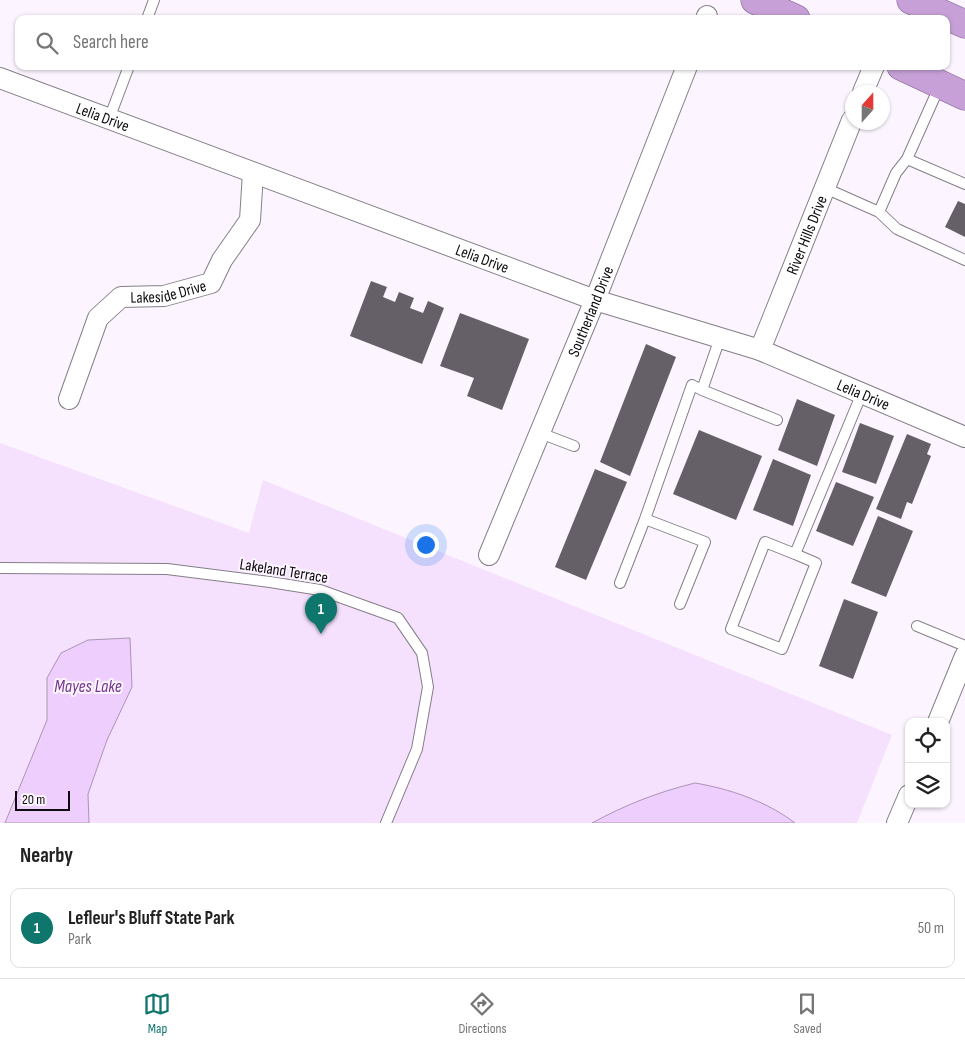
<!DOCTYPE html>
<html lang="en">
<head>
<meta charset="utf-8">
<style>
  :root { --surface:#fff; --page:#f6f6f6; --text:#222; --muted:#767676; --line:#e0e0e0; --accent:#0f766e }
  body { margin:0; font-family:"Sofia Sans Condensed",sans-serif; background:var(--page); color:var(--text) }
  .controls { position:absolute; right:15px; bottom:15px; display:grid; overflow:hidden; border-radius:10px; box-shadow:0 1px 4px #0004 }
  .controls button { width:45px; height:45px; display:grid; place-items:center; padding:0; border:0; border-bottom:1px solid var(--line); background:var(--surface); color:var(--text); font:25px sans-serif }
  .compass { position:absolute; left:845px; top:85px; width:45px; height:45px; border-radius:50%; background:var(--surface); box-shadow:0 1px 4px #0004; rotate:21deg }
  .scale { position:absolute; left:15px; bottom:12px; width:55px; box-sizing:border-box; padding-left:5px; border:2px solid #0e0b0f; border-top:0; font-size:14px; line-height:18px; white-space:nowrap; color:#0e0b0f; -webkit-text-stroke:4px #fcf5ff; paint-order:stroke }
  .you { position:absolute; left:425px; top:544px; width:18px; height:18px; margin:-12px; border:4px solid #fff; border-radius:50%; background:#1a73e8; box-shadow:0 0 0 8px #1a73e833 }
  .badge { display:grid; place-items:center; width:32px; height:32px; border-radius:50%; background:var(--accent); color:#fff; font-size:16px; font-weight:700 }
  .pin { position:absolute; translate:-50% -41px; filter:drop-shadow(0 1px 2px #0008) }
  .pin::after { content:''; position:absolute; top:26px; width:18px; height:15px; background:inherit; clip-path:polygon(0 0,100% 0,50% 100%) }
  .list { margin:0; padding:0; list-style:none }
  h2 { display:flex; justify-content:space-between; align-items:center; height:65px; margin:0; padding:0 20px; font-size:21px }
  h2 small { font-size:16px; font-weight:400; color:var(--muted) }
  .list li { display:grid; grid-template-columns:32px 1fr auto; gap:15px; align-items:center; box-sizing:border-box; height:80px; margin:0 10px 10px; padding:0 10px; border:1px solid var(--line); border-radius:10px }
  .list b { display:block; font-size:19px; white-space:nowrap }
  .list p { margin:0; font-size:16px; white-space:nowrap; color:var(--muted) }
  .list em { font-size:16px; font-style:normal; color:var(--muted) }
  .icon { flex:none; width:28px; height:28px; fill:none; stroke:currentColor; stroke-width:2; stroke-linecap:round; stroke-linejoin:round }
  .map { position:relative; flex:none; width:965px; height:823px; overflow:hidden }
  .search { position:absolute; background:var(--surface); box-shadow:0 1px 4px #0004; left:15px; right:15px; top:15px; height:55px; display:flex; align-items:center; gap:12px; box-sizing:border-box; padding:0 18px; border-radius:10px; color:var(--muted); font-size:19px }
  .sheet { height:155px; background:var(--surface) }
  nav { display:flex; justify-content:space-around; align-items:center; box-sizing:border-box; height:70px; border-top:1px solid var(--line); background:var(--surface); font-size:14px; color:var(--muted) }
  nav a { display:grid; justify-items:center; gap:2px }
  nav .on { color:var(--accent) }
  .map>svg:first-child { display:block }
  .green { fill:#f5e1fe }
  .water { fill:#eecefc; stroke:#ab94b5 }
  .building { fill:#656068 }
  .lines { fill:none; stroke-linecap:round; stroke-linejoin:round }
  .service-casing { stroke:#857f88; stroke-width:12 }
  .minor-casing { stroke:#857f88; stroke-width:22 }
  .trunk-casing { stroke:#7c5c8a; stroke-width:29 }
  .service { stroke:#fff; stroke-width:10 }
  .minor { stroke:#fff; stroke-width:20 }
  .trunk { stroke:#c6a0d6; stroke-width:28 }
  .labels { text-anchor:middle; stroke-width:4; stroke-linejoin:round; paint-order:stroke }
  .street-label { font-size:16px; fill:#0e0b0f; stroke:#fcf5ff }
  .water-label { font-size:18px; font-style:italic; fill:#77378e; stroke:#fcf5ff }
</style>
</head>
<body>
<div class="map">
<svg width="965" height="823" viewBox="0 0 965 823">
  <rect width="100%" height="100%" fill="#fcf5ff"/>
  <path class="green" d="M0 443 249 533 263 480 892 735 857 823H0Z"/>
  <path class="water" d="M130 638 132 687 107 740 88 794 89 823H5L47 720V678L61 653 88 640Z
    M695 783C730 789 766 801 795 823H592C625 805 658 792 695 783Z"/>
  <path class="building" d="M958 201 965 204V237L945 227Z
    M371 281 387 287 383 297 395 302 399 292 414 298 410 308 423 313 428 301 444 308 422 364 350 336Z
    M460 313 529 339 502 410 467 396 474 378 440 366Z
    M646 344 676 357 630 476 600 462Z
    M797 399 835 415 817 466 778 450Z
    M860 423 894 436 876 484 842 472Z
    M699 430 762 456 736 520 673 494Z
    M907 434 931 444 927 454 931 456 912 504 907 502 901 519 876 509Z
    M773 459 811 475 793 526 753 510Z
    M595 469 627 482 586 580 555 567Z
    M836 482 874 497 853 546 816 531Z
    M878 516 913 531 886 597 851 583Z
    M844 599 878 612 853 679 819 666Z"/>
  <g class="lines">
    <g class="service-casing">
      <path id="service" d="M147 19 154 0
        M109 119 129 66
        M907 159 940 85
        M965 184 907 159 896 173 879 212 897 229 965 260
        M825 188 879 212
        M720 338 702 390 777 420
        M540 433 574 446
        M795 554 765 542 731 629 782 649 816 563 795 554 862 393
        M0 568 167 569 270 582 320 590 398 618 422 653 428 687 417 749 386 823
        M620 583 645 519
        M680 604 705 542 645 519 692 385 702 390
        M917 626 965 646"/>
    </g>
    <g class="minor-casing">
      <g id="minor">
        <path d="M706 19 707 16"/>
        <path id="s1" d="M0 78 595 300 760 350 965 437"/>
        <path d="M863 92 874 66"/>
        <path id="s2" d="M760 350 852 120"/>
        <path id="s3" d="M69 399 98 318 121 297 164 296 211 283 222 260 250 220 253 173"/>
        <path id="s4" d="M489 555 595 300 687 66"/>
        <path d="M938 722 965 656"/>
        <path d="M897 823 909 795"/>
      </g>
    </g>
    <g class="trunk-casing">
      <path id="trunk" d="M755 0 796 19
        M911 0 965 24
        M901 66 965 96"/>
    </g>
    <use href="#service" class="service"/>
    <use href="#minor" class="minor"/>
    <use href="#trunk" class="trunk"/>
  </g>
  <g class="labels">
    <g class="street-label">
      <text dy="6" stroke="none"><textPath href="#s1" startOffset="110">Lelia Drive</textPath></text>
      <text dy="6" stroke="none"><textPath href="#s2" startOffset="124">River Hills Drive</textPath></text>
      <text dy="6" stroke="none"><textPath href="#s1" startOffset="515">Lelia Drive</textPath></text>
      <text dy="6" stroke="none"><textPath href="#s3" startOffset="165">Lakeside Drive</textPath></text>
      <text dy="6" stroke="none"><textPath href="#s4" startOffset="264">Southerland Drive</textPath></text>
      <text dy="6" stroke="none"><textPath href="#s1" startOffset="920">Lelia Drive</textPath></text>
      <text transform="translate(284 570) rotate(9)" y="6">Lakeland Terrace</text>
    </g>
    <g class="water-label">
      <text x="88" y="692">Mayes Lake</text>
    </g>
  </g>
</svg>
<div class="controls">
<button><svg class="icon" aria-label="locate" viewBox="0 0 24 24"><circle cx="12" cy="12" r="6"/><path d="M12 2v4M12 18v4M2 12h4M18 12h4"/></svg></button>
<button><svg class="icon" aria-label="layers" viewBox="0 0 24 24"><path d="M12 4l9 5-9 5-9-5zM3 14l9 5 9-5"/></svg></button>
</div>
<svg class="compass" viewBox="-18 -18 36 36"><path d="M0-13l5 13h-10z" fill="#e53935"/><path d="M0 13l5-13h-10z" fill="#767676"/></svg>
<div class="scale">20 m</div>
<div class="you"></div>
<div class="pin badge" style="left:321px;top:634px">1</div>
<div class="search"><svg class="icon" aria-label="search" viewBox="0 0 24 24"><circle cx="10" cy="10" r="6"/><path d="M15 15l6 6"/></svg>Search here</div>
</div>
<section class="sheet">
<h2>Nearby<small></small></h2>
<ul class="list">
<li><span class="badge">1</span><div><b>Lefleur's Bluff State Park</b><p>Park</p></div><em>50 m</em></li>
</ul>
</section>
<nav>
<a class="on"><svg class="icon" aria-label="map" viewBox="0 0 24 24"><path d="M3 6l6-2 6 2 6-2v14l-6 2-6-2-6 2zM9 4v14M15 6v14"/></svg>Map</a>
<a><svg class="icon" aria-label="directions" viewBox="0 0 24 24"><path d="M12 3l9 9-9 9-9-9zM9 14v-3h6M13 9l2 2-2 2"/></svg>Directions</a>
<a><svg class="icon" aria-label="saved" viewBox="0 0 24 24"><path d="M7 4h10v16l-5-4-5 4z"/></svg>Saved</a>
</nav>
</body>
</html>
